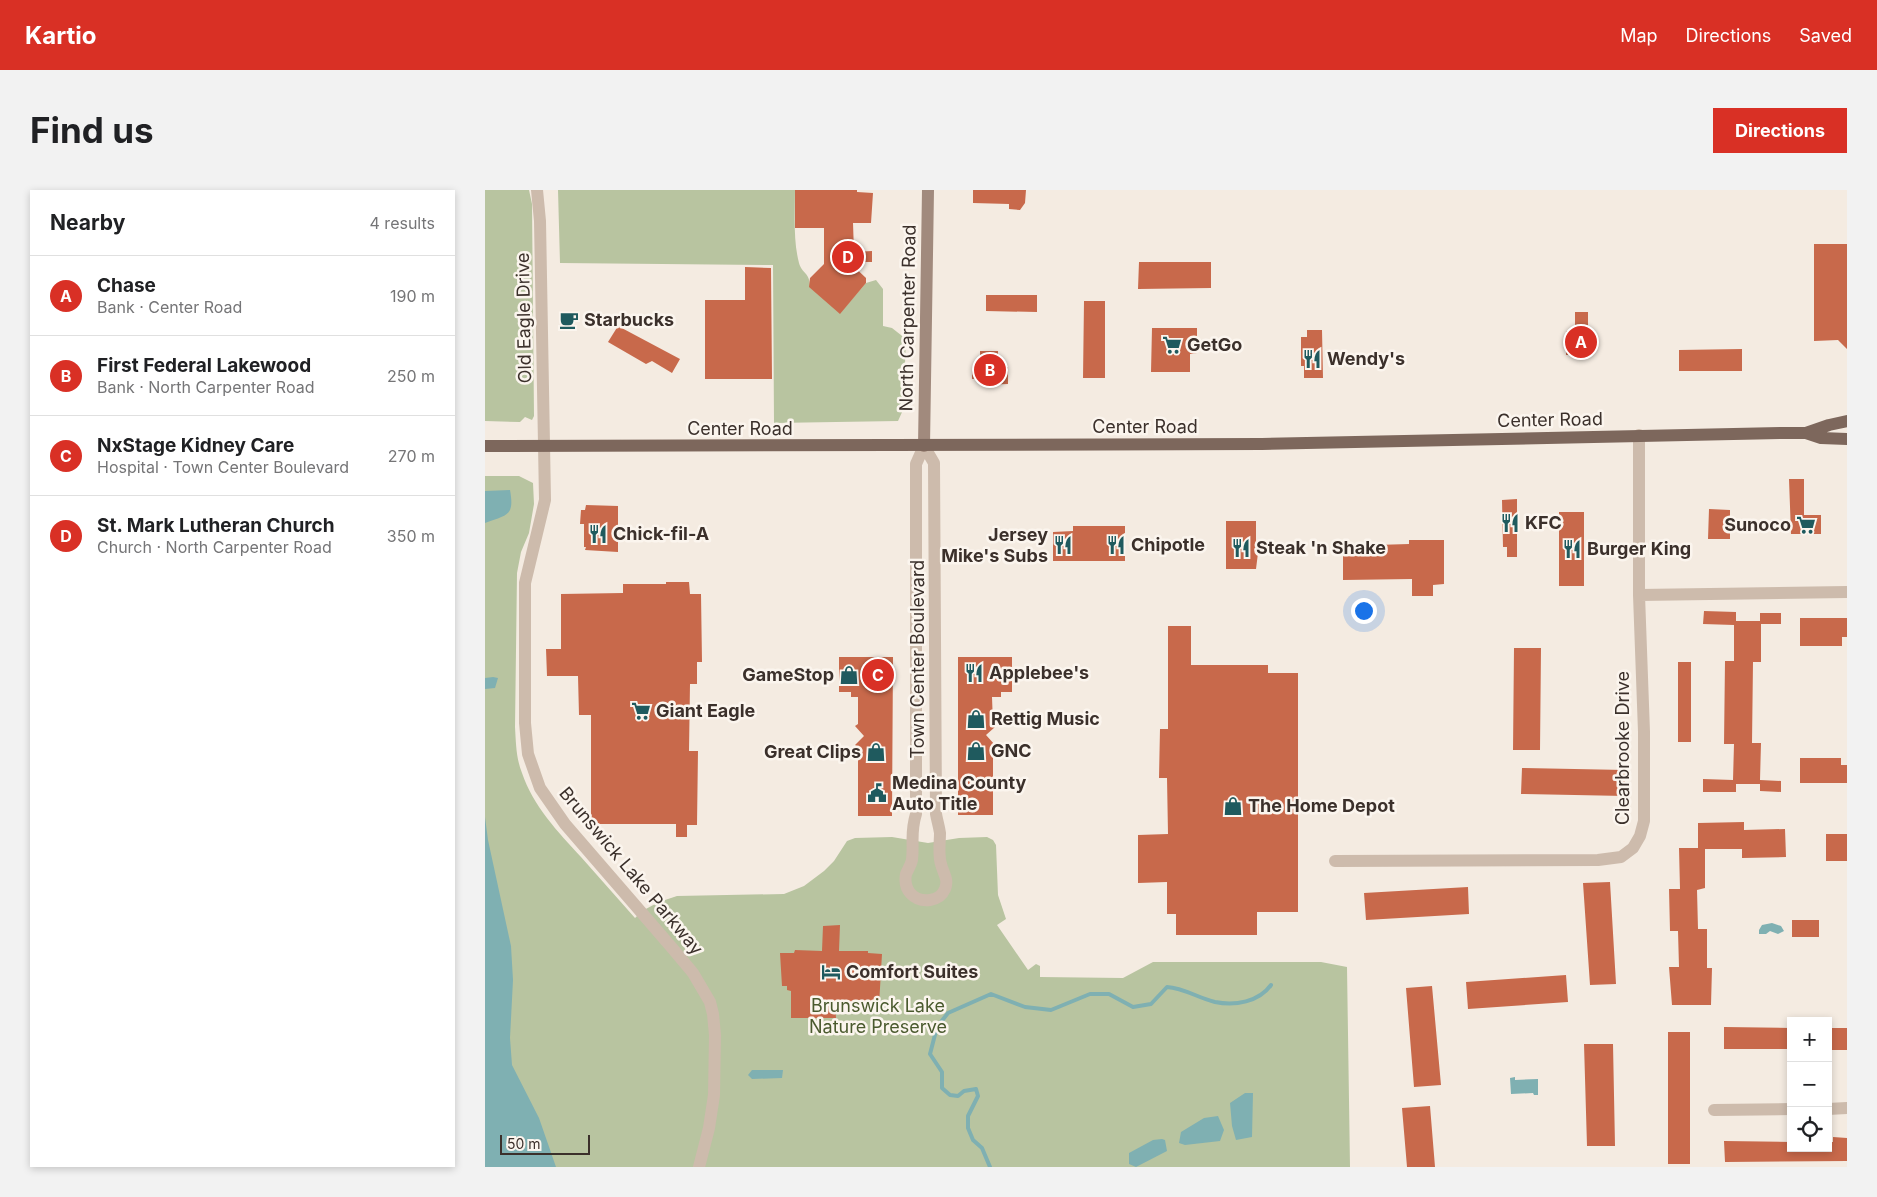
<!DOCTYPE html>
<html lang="en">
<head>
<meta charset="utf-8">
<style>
  :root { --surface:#fff; --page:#f2f2f2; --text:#202124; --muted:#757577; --line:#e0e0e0; --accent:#d93025 }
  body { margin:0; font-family:Inter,sans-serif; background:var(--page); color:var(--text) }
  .controls { position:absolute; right:15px; bottom:15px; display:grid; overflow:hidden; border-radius:0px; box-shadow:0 2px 8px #0003 }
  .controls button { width:45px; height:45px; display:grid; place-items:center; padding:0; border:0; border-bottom:1px solid var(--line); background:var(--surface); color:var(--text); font:25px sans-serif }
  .scale { position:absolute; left:15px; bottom:12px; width:90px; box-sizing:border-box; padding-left:5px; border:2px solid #3b302b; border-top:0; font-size:14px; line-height:18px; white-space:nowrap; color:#3b302b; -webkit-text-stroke:4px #fbf5ee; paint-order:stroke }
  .you { position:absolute; left:878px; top:420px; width:18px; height:18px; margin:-12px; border:4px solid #fff; border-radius:50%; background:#1a73e8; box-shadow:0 0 0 8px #1a73e833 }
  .badge { display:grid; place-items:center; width:32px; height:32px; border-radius:50%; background:var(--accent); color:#fff; font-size:16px; font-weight:700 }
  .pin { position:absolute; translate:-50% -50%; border:2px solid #fff; box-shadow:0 1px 5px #0006 }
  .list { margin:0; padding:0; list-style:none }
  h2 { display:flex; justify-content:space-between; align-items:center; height:65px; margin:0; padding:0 20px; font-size:21px }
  h2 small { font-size:16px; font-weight:400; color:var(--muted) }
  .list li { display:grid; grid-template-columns:32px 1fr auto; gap:15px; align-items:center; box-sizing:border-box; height:80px; padding:0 20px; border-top:1px solid var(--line) }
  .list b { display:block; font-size:19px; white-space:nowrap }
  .list p { margin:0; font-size:16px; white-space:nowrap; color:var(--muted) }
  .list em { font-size:16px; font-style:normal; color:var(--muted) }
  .icon { flex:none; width:28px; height:28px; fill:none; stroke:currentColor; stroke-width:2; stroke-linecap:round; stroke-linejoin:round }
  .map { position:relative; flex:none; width:1362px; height:977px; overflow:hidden; border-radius:0px }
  header { display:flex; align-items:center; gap:30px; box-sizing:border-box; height:70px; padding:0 25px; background:var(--accent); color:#fff }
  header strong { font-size:24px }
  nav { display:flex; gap:28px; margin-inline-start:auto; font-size:18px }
  .intro { display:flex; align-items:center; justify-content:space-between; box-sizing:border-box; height:120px; padding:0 30px }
  h1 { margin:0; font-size:35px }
  .button { padding:12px 22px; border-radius:0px; background:var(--accent); color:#fff; font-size:18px; font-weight:700 }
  main { display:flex; gap:30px; padding:0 30px }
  aside { flex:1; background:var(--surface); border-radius:0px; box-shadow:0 2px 8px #0003 }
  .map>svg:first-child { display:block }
  .green { fill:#b8c4a0 }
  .water { fill:#7fb0b2 }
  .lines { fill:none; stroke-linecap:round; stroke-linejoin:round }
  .stream { stroke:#7fb0b2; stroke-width:4 }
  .building { fill:#c8694b }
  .street { stroke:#cdbbac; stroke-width:12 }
  .secondary { stroke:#a18a7d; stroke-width:12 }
  .primary { stroke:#7d675c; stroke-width:12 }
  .labels { text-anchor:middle; stroke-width:5; stroke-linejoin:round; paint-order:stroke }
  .street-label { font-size:18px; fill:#3b302b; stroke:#fbf5ee }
  .poi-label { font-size:18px; font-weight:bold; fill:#3b302b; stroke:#fbf5ee; text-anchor:start }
  .park-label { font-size:18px; fill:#4a5a2e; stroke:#fbf5ee }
</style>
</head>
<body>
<header>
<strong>Kartio</strong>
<nav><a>Map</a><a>Directions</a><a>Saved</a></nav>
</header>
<div class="intro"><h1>Find us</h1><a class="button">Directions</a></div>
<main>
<aside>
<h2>Nearby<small>4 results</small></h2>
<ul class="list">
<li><span class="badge">A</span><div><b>Chase</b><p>Bank · Center Road</p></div><em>190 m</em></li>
<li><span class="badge">B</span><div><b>First Federal Lakewood</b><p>Bank · North Carpenter Road</p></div><em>250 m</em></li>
<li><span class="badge">C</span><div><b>NxStage Kidney Care</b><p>Hospital · Town Center Boulevard</p></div><em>270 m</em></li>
<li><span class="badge">D</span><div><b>St. Mark Lutheran Church</b><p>Church · North Carpenter Road</p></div><em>350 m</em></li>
</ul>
</aside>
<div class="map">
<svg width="1362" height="977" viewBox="0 0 1362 977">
  <rect width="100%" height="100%" fill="#f4ebe1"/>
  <path class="green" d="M0 0H44L47 14 49 226 47 230 40 227 35 232 0 231Z
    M73 0H310C310 24 308 50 314 73 317 84 325 82 325 97L355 123 381 93 391 90 398 99V136L407 138 421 149 418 220 413 231 289 233 288 75 75 73Z
    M0 286H34L48 293 49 314 44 343 36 362 32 383 30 537C31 553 31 568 37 583 48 616 73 642 96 667 114 687 132 708 150 728L157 721 174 712 192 706 299 704 319 696 339 681 349 671 362 651 370 648 407 647 443 653 474 648 502 647 508 650 511 655 513 705 521 729 512 735 543 780 551 774 555 776V787L638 788 668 772H836L862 777 865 977H0Z"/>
  <path class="water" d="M25 300C30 327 21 325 0 333V301Z
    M8 487 13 488 10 498 0 499V488Z
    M0 627 3 650 26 756 28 790 25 848 27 875 54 928 71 977H0Z
    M1287 733 1296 736 1299 741 1293 744 1285 741 1281 744H1274V740L1277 735Z
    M267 880H298L297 888 267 889 263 885Z
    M1030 887V890L1053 889V905H1049L1048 903 1026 904 1025 888Z
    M760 903H768L767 947 751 950 747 936 745 913Z
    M733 926 739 940 735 951 700 955 694 953 696 942 719 928Z
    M677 949 680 950 682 961 651 977 644 974V963L668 950Z"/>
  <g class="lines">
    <path class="stream" d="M505 977 497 958 488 950 483 938V926L493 906 491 899 479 901 473 906 465 905 457 898V882L445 864 452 837 463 823 506 804 540 817 566 820 605 804H624L648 817 666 814 682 797C699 798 713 808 730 812 750 816 774 812 786 795"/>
  </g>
  <path class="building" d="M310 0H372V2L388 3 386 33H368L369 62 387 61V72H364L381 88V93L355 124 324 97 325 88 339 74V38H310Z
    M488 0H541L540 13 535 20 524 19V14L488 13Z
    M1329 54H1362V159L1353 150 1329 151Z
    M654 72H726V98L653 99Z
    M260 77 286 78 287 189H220V110H260Z
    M501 105H552V122L501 121Z
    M599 111H620V188H598Z
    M1090 122H1103V141H1108L1109 165H1081V141H1090Z
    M133 136 195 169 187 183 167 171 161 174 123 152Z
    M667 138H712V163L705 164V182H666Z
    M822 140H837L838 188H819V176H816V147H822Z
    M1257 159V181H1194V160Z
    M495 161H513V177H523V194L495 195V188L487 189V179H495Z
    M1304 289H1319V325H1336V344H1306Z
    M1032 309V367H1022V357H1018L1017 310Z
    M101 315 133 316V362L100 360 101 357H99V334H95L96 320H100Z
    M1224 319 1245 320V349H1223Z
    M1074 322H1099V396H1074Z
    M741 331H771V355H774L771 379H741Z
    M588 336H640V371H568V342L588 341Z
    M924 350H959V394L948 395V406H927V389L858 390V356L924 354Z
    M181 392H204L205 404H216L217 472H212V494H205L204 561H213L212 635H202V647H191V634H106V525H94L93 486H62L61 459H76V404L138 403V394H181Z
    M1219 421 1251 422V431H1275V423H1296V434H1276V472H1268L1267 553H1276L1275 590 1296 591V602L1275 601V594H1251V602H1218V589L1248 590 1249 554H1239L1240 471H1249V435L1218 434Z
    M1315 428H1362V447H1357V456H1315Z
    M683 436H706V475H783V483H813V722H772V745H691V724H682V692L653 693V645L683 644 682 588H674L675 539H683Z
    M1029 458H1056L1055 560H1028Z
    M354 467H408L407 626H373V558L370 555 379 546 370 536 373 534V507H366V502H354Z
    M473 467H527V502H516V507H507L508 534 510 537 501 545 510 555 508 557V625H473Z
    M1193 472H1206V552H1193Z
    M1315 568H1356V575H1362V593H1315Z
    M1037 578 1140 580V606L1036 604Z
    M1259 632V640L1300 639 1301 667 1257 668V659H1220V698L1212 700 1213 739H1222V778H1227L1226 815H1187L1184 777H1194L1193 741H1185L1184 699H1195L1194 658H1213V633Z
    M1341 644H1362V671H1341Z
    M1125 692 1131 794 1105 795 1098 693Z
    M983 697 984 724 881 730 879 703Z
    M1307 730H1334V747H1307Z
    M355 735 354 761H383V763L397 764 394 815H350L351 828H306V801L302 800V796H297L295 763H309L310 760 337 761 338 736Z
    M1081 785 1083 812 983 819 981 792Z
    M947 796 956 895 929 897 921 798Z
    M1239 837 1306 838V859H1239Z
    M1343 838H1362V860H1343Z
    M1183 842H1205V974H1183Z
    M1099 854H1128L1130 956H1102Z
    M945 916 950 977H922L917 918Z
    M1348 947 1362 948V971L1240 972 1239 951 1306 952V958H1343V952H1348Z"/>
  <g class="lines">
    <path class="street" d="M52 0 55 31 60 310 40 393V533L43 564 55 598 80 634 188 759 208 783 225 812 228 824 230 845 229 905 224 938 214 977
      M439 256 449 273 451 624C452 630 454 636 455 643 455 653 453 664 456 674 458 683 464 689 460 699 457 706 452 709 445 710 429 712 418 700 421 684 423 679 426 675 427 670 429 652 425 643 431 624V274Z
      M1154 405 1362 402
      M850 671 1113 670 1136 667 1148 658 1155 646 1159 631V542L1154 405V245
      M1343 919 1362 918
      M1229 920 1306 919"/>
    <path class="secondary" d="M439 256 443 0"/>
    <path class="primary" d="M1321 243 1344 235 1362 231
      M0 256 777 254 1295 243H1321L1336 248 1362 249"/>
  </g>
  <defs>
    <g id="cafe-bare" transform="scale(1.5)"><path d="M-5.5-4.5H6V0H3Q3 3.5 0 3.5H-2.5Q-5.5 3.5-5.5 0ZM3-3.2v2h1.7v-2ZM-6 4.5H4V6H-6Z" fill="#1f5a5e" stroke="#fbf5ee" stroke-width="2.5" paint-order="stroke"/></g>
    <g id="supermarket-bare" transform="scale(1.5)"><path d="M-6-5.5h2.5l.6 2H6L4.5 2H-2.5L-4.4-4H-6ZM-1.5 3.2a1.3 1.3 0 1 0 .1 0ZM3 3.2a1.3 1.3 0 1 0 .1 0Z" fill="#1f5a5e" stroke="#fbf5ee" stroke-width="2.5" paint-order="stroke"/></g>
    <g id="restaurant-bare" transform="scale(1.5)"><path d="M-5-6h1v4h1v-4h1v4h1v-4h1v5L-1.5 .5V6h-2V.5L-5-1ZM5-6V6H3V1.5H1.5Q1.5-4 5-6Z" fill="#1f5a5e" stroke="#fbf5ee" stroke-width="2.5" paint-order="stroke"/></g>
    <g id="shop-bare" transform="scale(1.5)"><path d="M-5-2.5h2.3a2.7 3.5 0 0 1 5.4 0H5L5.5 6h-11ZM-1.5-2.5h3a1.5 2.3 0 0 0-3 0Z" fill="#1f5a5e" stroke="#fbf5ee" stroke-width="2.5" paint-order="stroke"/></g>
    <g id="civic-bare" transform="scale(1.5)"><path d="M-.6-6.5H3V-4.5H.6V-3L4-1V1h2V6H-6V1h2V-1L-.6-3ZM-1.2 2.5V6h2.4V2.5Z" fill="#1f5a5e" stroke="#fbf5ee" stroke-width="2.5" paint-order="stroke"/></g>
    <g id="hotel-bare" transform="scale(1.5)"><path d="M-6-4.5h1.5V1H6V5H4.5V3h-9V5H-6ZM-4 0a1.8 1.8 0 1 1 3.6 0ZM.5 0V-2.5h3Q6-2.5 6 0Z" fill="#1f5a5e" stroke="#fbf5ee" stroke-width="2.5" paint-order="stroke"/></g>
  </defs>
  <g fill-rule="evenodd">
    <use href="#cafe-bare" x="84" y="130"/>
    <use href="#supermarket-bare" x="687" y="155"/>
    <use href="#restaurant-bare" x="827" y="169"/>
    <use href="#restaurant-bare" x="1025" y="333"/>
    <use href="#supermarket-bare" x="1321" y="335"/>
    <use href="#restaurant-bare" x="113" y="344"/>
    <use href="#restaurant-bare" x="578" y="355"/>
    <use href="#restaurant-bare" x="631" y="355"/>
    <use href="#restaurant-bare" x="756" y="358"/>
    <use href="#restaurant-bare" x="1087" y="359"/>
    <use href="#restaurant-bare" x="489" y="483"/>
    <use href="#shop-bare" x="364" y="485"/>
    <use href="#supermarket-bare" x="156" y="521"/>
    <use href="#shop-bare" x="491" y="529"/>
    <use href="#shop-bare" x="491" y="561"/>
    <use href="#shop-bare" x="391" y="562"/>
    <use href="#civic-bare" x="392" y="603"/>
    <use href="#shop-bare" x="748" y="616"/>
    <use href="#hotel-bare" x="346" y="782"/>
  </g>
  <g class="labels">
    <g class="street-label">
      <text transform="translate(39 128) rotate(-91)" y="6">Old Eagle Drive</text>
      <text transform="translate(423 128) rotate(-89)" y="6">North Carpenter Road</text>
      <text transform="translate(1065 230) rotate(-1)" y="6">Center Road</text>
      <text x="660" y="243">Center Road</text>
      <text x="255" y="245">Center Road</text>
      <text transform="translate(433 469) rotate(-90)" y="6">Town Center Boulevard</text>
      <text transform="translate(1138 558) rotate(-90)" y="6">Clearbrooke Drive</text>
      <text transform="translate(146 681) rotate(50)" y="6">Brunswick Lake Parkway</text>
    </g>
    <g class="poi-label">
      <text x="99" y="136">Starbucks</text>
      <text x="702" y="161">GetGo</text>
      <text x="842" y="175">Wendy's</text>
      <text x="1040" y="339">KFC</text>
      <text x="1306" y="341" text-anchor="end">Sunoco</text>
      <text x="128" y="350">Chick-fil-A</text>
      <text x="563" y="351" text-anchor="end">Jersey<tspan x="563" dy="21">Mike's Subs</tspan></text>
      <text x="646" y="361">Chipotle</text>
      <text x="771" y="364">Steak 'n Shake</text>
      <text x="1102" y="365">Burger King</text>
      <text x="504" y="489">Applebee's</text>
      <text x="349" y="491" text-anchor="end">GameStop</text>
      <text x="171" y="527">Giant Eagle</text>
      <text x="506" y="535">Rettig Music</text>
      <text x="506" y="567">GNC</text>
      <text x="376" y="568" text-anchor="end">Great Clips</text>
      <text x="407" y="599">Medina County<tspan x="407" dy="21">Auto Title</tspan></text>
      <text x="763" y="622">The Home Depot</text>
      <text x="361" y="788">Comfort Suites</text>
    </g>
    <g class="park-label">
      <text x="393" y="822">Brunswick Lake<tspan x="393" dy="21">Nature Preserve</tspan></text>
    </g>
  </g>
</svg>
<div class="controls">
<button>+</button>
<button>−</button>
<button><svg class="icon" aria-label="locate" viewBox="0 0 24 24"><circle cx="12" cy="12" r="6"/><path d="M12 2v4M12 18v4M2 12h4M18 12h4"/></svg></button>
</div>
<div class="scale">50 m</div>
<div class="you"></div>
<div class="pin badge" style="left:1096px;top:152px">A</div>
<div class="pin badge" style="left:505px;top:180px">B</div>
<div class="pin badge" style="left:393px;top:485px">C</div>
<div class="pin badge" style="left:363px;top:67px">D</div>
</div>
</main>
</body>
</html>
